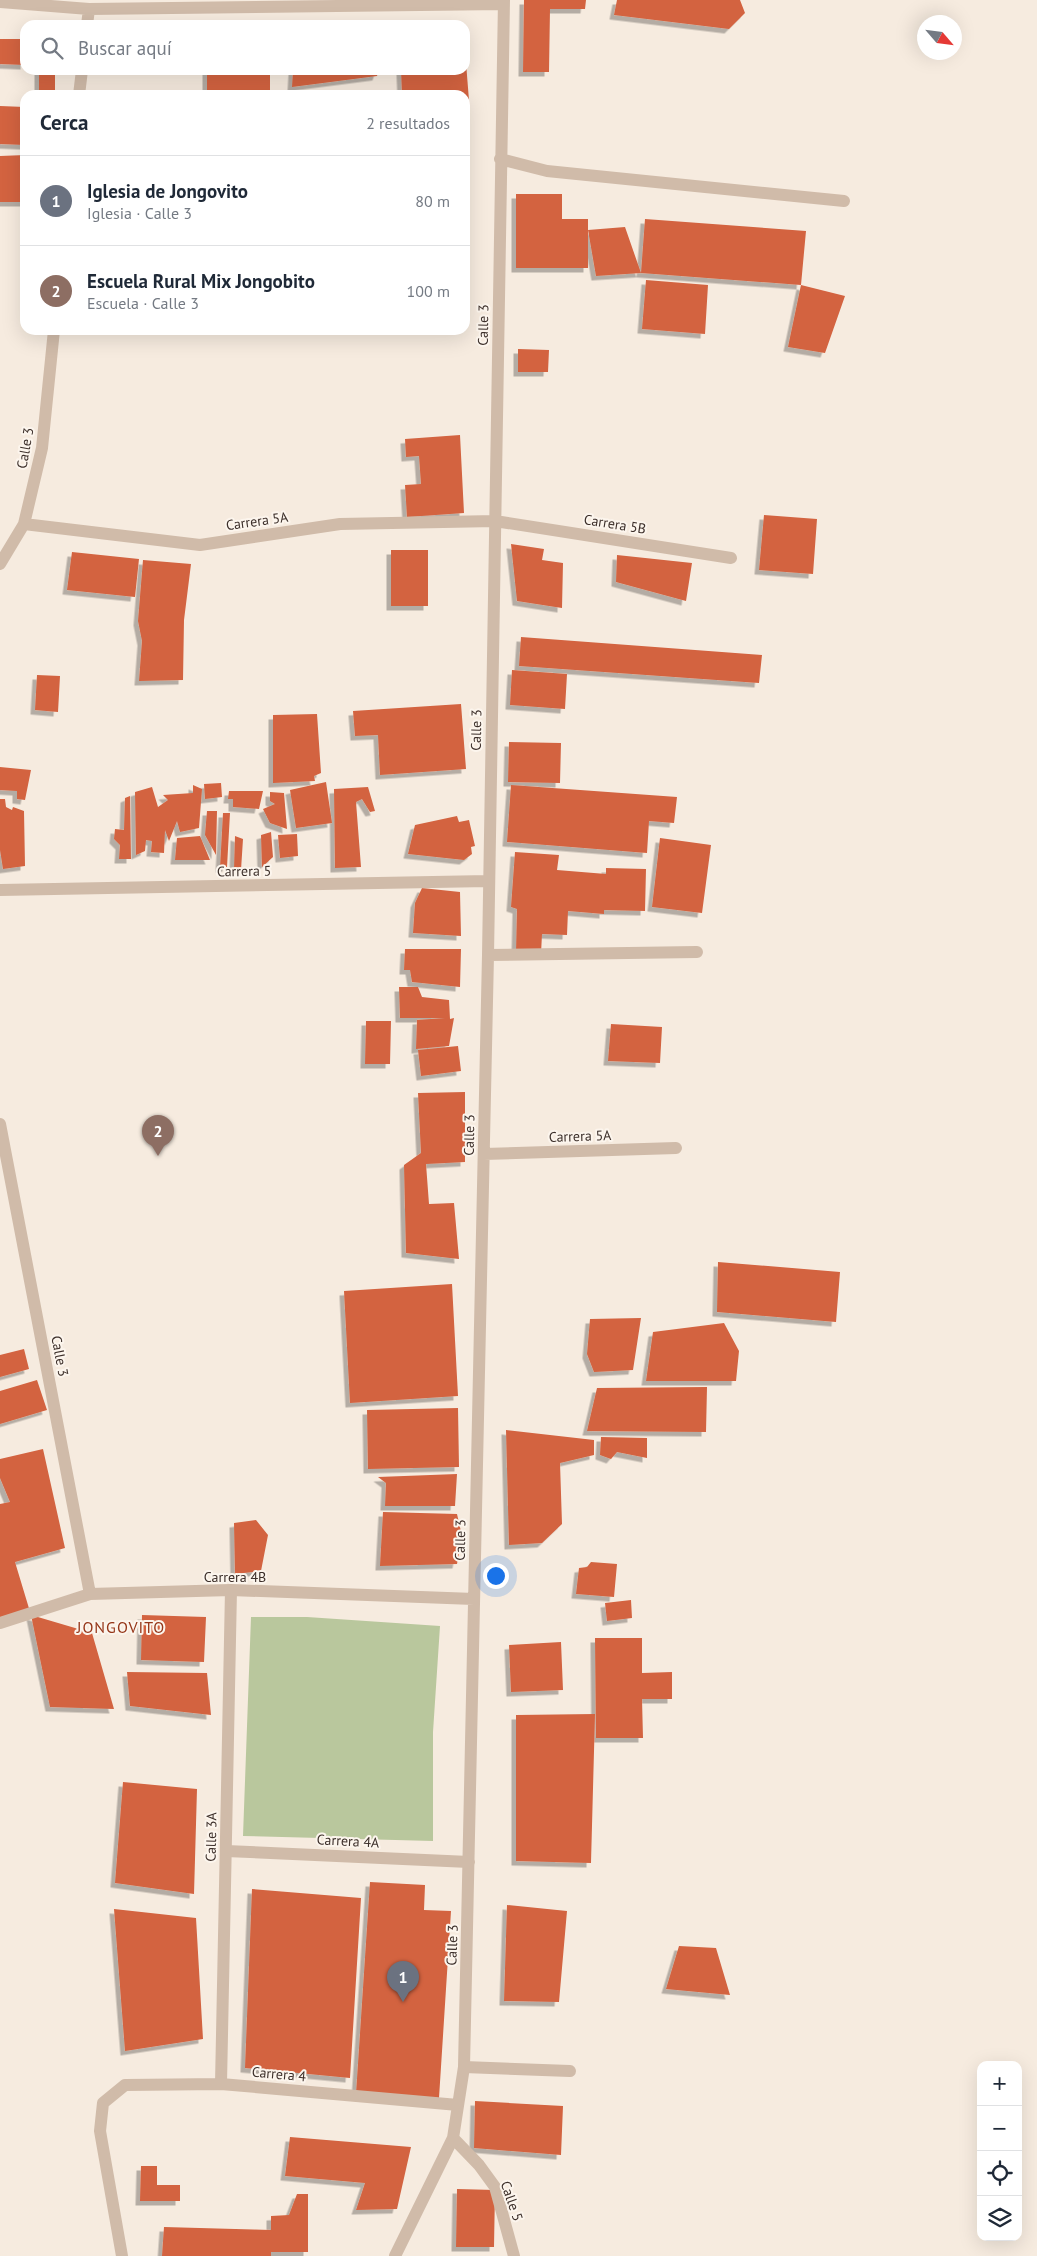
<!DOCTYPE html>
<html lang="es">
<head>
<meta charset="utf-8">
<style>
  :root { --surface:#fff; --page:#f2f2f3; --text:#1f2937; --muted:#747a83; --line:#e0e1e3; --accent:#0b8043 }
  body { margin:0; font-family:"PT Sans",sans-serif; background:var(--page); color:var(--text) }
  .controls { position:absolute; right:15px; bottom:15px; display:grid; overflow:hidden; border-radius:10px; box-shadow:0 5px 20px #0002 }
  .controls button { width:45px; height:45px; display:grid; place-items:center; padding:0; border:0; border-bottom:1px solid var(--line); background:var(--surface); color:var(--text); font:25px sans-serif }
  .compass { position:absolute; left:917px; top:15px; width:45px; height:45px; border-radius:50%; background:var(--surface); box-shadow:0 5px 20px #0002; rotate:118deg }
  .you { position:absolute; left:495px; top:1575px; width:18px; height:18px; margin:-12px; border:4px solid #fff; border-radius:50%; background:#1a73e8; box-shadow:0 0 0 8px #1a73e833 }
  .badge { display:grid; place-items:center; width:32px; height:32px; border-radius:50%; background:var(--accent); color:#fff; font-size:16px; font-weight:700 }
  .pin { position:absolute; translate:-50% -41px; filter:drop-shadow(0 1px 2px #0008) }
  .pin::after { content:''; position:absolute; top:26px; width:18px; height:15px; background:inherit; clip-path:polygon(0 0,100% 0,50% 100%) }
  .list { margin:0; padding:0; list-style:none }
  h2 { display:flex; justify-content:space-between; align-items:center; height:65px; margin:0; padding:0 20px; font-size:21px }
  h2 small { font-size:16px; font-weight:400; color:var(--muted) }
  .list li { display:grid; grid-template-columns:32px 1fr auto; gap:15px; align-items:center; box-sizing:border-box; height:90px; padding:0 20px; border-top:1px solid var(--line) }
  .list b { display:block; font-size:19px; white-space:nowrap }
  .list p { margin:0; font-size:16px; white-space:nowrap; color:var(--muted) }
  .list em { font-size:16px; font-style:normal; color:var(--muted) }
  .icon { flex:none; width:28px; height:28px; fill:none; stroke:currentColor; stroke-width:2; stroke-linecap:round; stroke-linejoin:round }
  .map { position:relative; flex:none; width:1037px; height:2256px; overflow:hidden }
  .search { position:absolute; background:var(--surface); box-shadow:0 5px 20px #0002; left:20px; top:20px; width:450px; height:55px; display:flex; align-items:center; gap:12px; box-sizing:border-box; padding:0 18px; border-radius:15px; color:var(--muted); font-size:19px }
  .panel { position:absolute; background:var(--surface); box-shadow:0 5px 20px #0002; left:20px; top:90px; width:450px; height:245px; border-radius:15px }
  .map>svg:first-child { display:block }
  .green { fill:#b9c79d }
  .building { fill:#d36340; filter:url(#shadow) }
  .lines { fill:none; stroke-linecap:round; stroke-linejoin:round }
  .minor { stroke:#d0bba9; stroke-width:12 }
  .labels { text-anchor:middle; stroke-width:4; stroke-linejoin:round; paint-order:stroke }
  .street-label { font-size:14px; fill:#3c2f2a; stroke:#fcf5ed }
  .quarter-label { font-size:16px; letter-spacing:1px; fill:#953619; stroke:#fcf5ed }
</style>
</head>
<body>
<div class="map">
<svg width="1037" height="2256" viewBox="0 0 1037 2256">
  <defs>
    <filter id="shadow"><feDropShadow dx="-4.5" dy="4.5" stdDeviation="0" flood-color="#0004"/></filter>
  </defs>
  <rect width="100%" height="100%" fill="#f6ebdf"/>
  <path class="green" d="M251 1617H307L440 1626 433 1732V1841L243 1836Z"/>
  <path class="building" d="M524 0H586L585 9H550L549 72H523Z
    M617 0H740L745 13 729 29 614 15Z
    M0 39H25V65L0 64Z
    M465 50 470 113 465 114V95H402L401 70H465Z
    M39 70H55V95H39Z
    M207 70H270V95H207Z
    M293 70H379L377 76 292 87Z
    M0 106 25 107V145L0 144Z
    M25 155V202H0V156Z
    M516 194H562V219H588V268H516Z
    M645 219 806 231 801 285 641 273Z
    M625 227 641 273 596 276 588 230Z
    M646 280 708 285 705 334 642 329Z
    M801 285 845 296 825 353 788 347Z
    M518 349 549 350 548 372H518Z
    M460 435 464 513 407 517 405 485 421 484 419 456 406 457 405 439Z
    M764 515 817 519 813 574 759 570Z
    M511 544 544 549 542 560 563 563 562 608 517 601Z
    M391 550H428V606H391Z
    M72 552 139 559 135 597 67 590Z
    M617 555 692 563 686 601 616 582Z
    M143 560 191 564 184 620 183 680 139 681 142 641 138 621Z
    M521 637 762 655 759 683 519 666Z
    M512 670 567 674 565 709 510 705Z
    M37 675 60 676 58 712 35 710Z
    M461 704 466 769 380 775 378 735 355 736 353 711Z
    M317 714 321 773 314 776 315 781 273 783V715Z
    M509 742 561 743 560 783 508 782Z
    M0 767 31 770 25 800 17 799V791L0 790Z
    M326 782 332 823 296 828 290 790Z
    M221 783 222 797 205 799 204 784Z
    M193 785 202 789 199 828 180 832 177 821 169 841 165 830 164 853 151 852 152 841 146 840 145 851 136 855 135 792 152 787 158 807 168 800 163 795 193 793Z
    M511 785 677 797 674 823 649 821 647 853 507 842Z
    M368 787 375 811 370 812 362 799 356 802 361 867 335 868 334 789Z
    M229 791H263L259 809 233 807V799H228Z
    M270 792 284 793 287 829 270 823 263 809 275 804 270 801Z
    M130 796 131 859H119L120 845 114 839 115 829 124 830 125 798Z
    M0 799H5L6 807 12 810 13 807 24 811 25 866 3 869 0 850Z
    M207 811H217L216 855 205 835Z
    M223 813H230L227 867 220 868Z
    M457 816 459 822 469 820 475 846 471 847 472 854 464 860 408 854 415 825Z
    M271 832 273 857 262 867 261 835Z
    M297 834 298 856 280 858 278 835Z
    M200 836 210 860H175L177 838Z
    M235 836 243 839 241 870 234 869Z
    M660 838 711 845 702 913 652 907Z
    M515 852 559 855 557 870 606 874V868L646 869 645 911 604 910V914L568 911 567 935 542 934 541 954 516 953 517 909 511 907Z
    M422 888 460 892 461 936 413 933 415 903Z
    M405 949H461L460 987 412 982 410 970H404Z
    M399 987H418L422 997 449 1000 450 1019 454 1018 449 1046 416 1049 417 1020 445 1018H400Z
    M366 1021H391L390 1064H365Z
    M611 1024 662 1027 660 1063 608 1061Z
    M458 1046 461 1071 421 1076 418 1050Z
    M465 1092V1162L426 1164 429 1204 454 1203 459 1259 406 1253 404 1165 421 1153 418 1093Z
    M718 1262 840 1272 836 1322 717 1312Z
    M452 1284 458 1396 350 1403 344 1291Z
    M641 1318 633 1370 594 1372 587 1354 590 1319Z
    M724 1323 739 1351 736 1381H646L653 1332Z
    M24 1349 29 1369 0 1377V1355Z
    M37 1380 47 1410 0 1424V1391Z
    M707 1387 706 1432 587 1431 597 1388Z
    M458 1408 459 1467 368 1469 367 1410Z
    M506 1430 594 1440V1455L560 1463 562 1524 542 1543 509 1545Z
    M601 1437 647 1438V1458L617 1452 611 1459 600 1455Z
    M43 1449 65 1548 15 1562 31 1615 0 1624V1504L10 1502 0 1478V1459Z
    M457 1474 455 1506H385L386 1483 378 1477Z
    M383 1512 457 1514 462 1536 457 1564 380 1566Z
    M256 1520 268 1535 261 1571 235 1574 234 1523Z
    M591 1562 617 1564 614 1597 576 1594 579 1568 587 1567Z
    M631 1600 632 1618 607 1621 605 1603Z
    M31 1615 92 1633 114 1709 50 1707Z
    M142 1615 206 1617 204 1662 141 1660Z
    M595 1638H642V1673L672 1672V1699H642L643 1738H596Z
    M561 1642 563 1690 511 1692 509 1645Z
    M127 1672 207 1673 211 1715 130 1706Z
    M595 1714 591 1863 516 1861V1715Z
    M123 1782 197 1789 194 1894 115 1883Z
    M370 1882 425 1885 424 1910 451 1911 439 2098 356 2094Z
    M252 1889 361 1898 350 2078 245 2068Z
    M507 1905 567 1911 559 2002 504 2001Z
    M114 1909 196 1918 203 2039 125 2051Z
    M679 1946 716 1948 730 1995 666 1989Z
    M475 2101 563 2106 561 2155 474 2148Z
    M290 2137 411 2147 397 2209 356 2210 365 2183 285 2176Z
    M141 2166H157V2185H180V2201H140Z
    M457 2189 495 2190 494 2247H456Z
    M297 2194H308V2252H271V2256H162L164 2227 271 2230V2216L289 2215Z"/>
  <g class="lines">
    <path class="minor" d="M0 2 89 9 503 4
      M87 25 89 9
      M79 95 82 70
      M500 159 547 171 844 201
      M24 524 200 545 340 524 495 521 731 558
      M0 564 24 524 42 448 54 330
      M0 890 488 881
      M488 955 697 952
      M0 1124 90 1594
      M484 1154 676 1148
      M0 1623 90 1594 231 1590 474 1599
      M226 1851 469 1862
      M464 2067 570 2071
      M221 2084 231 1590
      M453 2138 479 2165 495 2187 514 2256
      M122 2256 100 2131 103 2103 125 2085 221 2084 458 2105
      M395 2256 453 2138 464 2067 488 955 504 0"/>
  </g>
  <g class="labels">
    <g class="street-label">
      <text transform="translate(483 325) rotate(-89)" y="5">Calle 3</text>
      <text transform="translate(25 448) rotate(-80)" y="5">Calle 3</text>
      <text transform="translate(257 521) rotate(-8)" y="5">Carrera 5A</text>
      <text transform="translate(615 524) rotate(9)" y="5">Carrera 5B</text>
      <text transform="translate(476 730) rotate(-89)" y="5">Calle 3</text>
      <text transform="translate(244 871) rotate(-1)" y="5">Carrera 5</text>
      <text transform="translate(469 1135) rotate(-89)" y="5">Calle 3</text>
      <text transform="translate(580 1136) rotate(-2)" y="5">Carrera 5A</text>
      <text transform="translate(60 1356) rotate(79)" y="5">Calle 3</text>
      <text transform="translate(460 1540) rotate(-89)" y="5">Calle 3</text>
      <text x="235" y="1582">Carrera 4B</text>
      <text transform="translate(211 1837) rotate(-89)" y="5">Calle 3A</text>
      <text transform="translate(348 1841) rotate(3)" y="5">Carrera 4A</text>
      <text transform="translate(452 1945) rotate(-88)" y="5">Calle 3</text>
      <text transform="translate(279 2074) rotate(5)" y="5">Carrera 4</text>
      <text transform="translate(512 2201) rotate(71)" y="5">Calle 5</text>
    </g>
    <g class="quarter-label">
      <text x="121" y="1633">JONGOVITO</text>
    </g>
  </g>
</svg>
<div class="controls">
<button>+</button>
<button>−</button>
<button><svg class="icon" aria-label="locate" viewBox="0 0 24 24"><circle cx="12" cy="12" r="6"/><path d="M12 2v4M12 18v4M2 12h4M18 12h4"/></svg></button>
<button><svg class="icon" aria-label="layers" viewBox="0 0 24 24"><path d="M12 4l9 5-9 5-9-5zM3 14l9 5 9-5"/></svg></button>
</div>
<svg class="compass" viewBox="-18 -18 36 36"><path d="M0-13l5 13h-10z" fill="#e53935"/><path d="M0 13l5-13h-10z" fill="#747a83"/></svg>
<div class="you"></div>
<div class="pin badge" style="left:403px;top:2002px;background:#6b7280">1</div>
<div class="pin badge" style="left:158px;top:1156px;background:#8d6e63">2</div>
<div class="search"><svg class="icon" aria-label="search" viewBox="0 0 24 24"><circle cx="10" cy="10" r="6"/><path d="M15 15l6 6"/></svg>Buscar aquí</div>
<section class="panel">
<h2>Cerca<small>2 resultados</small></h2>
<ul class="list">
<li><span class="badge" style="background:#6b7280">1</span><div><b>Iglesia de Jongovito</b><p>Iglesia · Calle 3</p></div><em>80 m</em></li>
<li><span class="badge" style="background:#8d6e63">2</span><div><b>Escuela Rural Mix Jongobito</b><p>Escuela · Calle 3</p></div><em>100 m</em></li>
</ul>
</section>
</div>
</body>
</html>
